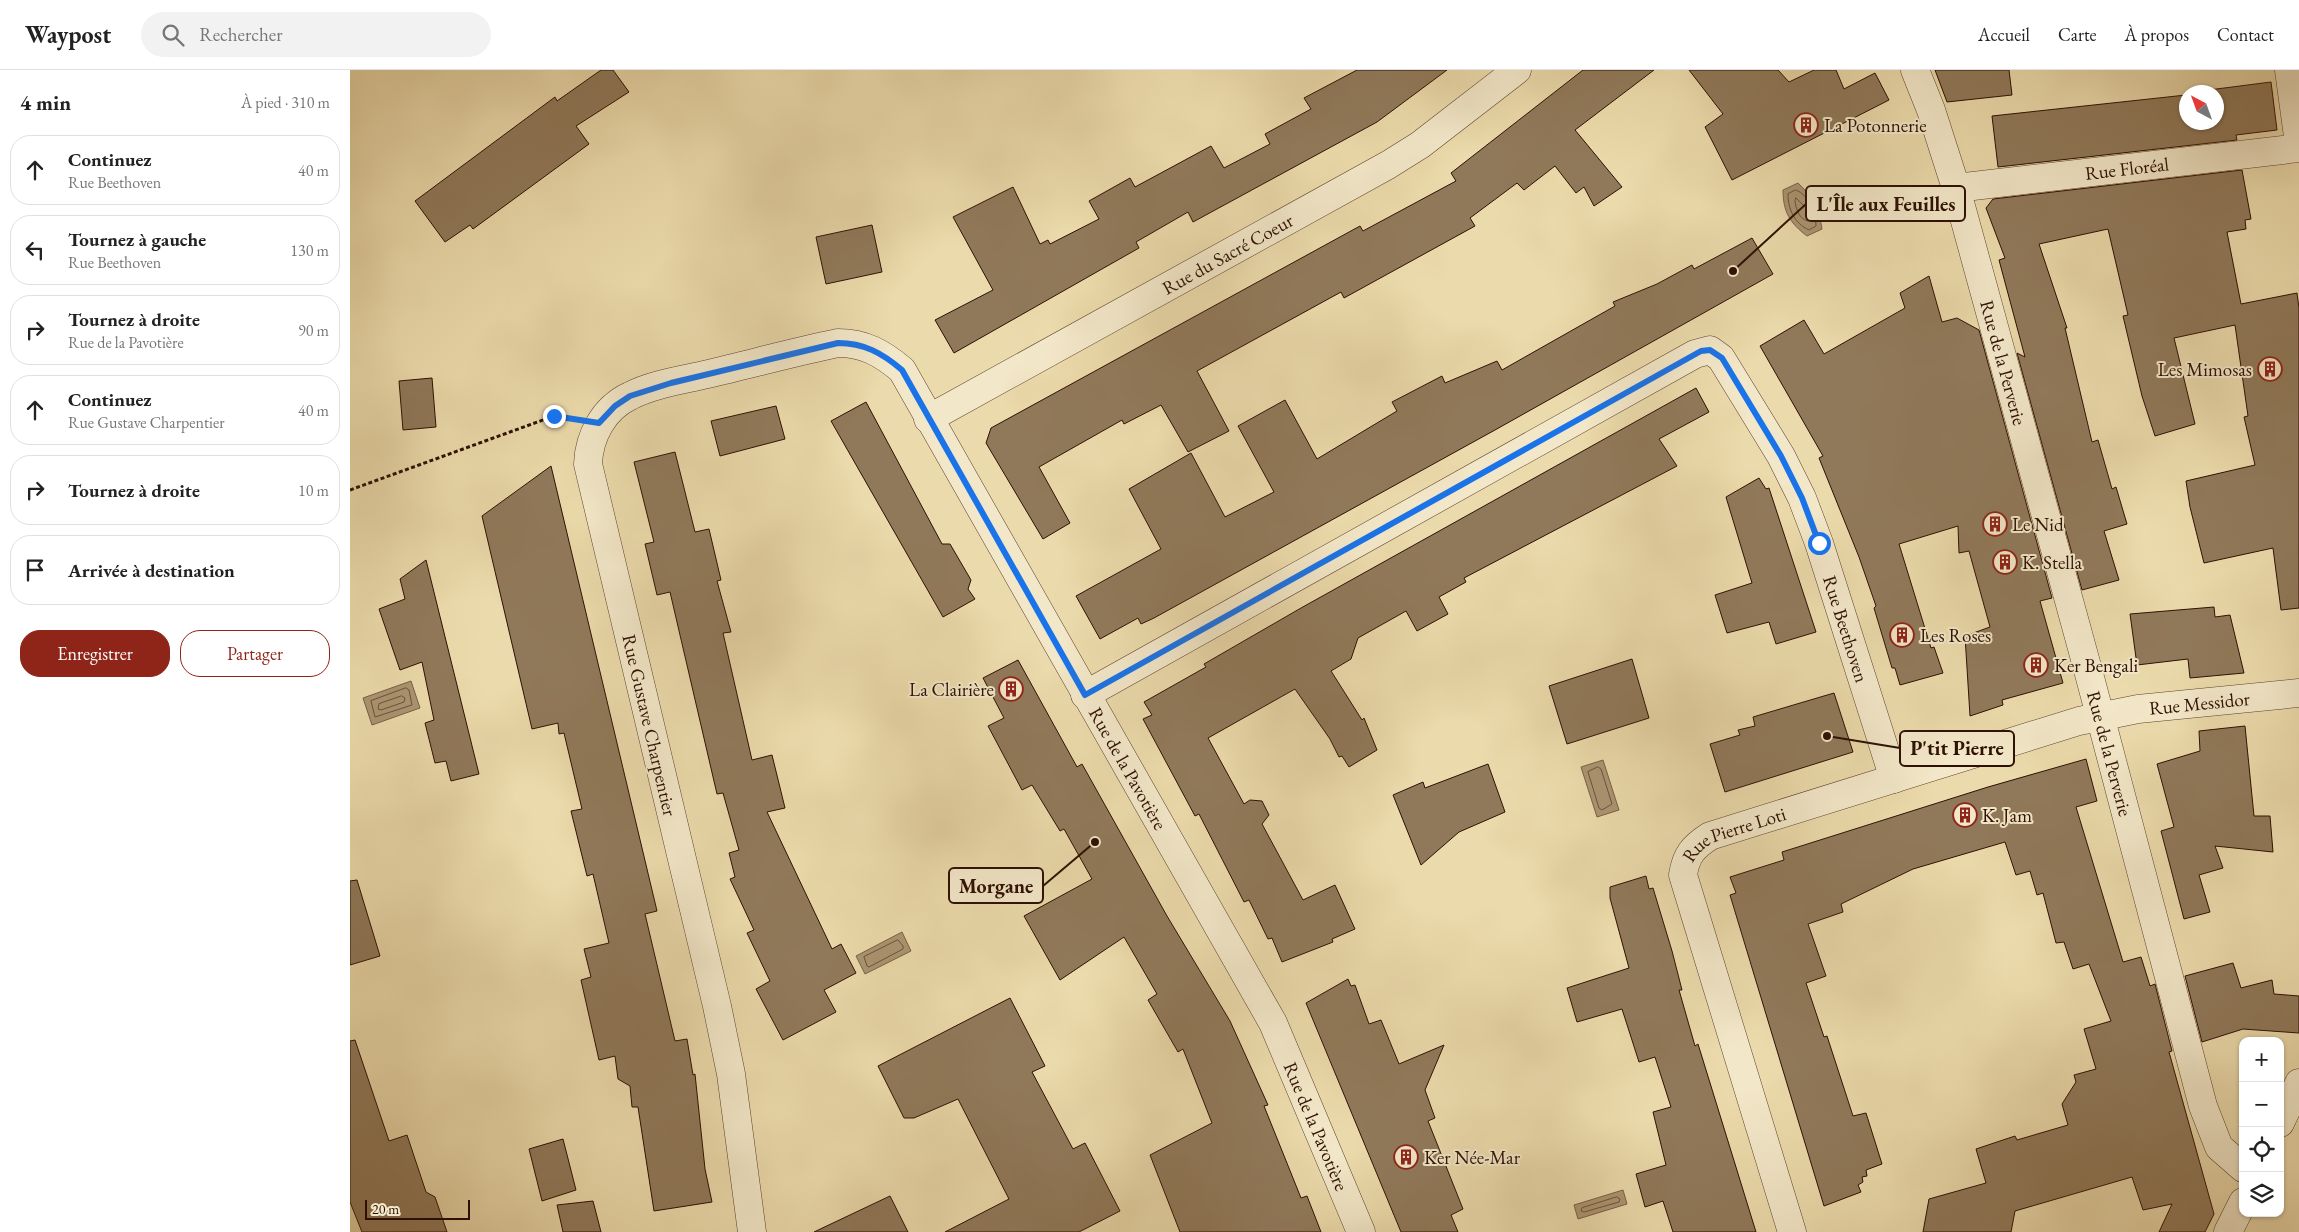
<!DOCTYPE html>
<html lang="fr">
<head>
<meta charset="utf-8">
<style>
  :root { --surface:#fff; --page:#f2f2f2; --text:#222; --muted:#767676; --line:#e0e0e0; --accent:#8f2418 }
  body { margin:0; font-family:"EB Garamond",serif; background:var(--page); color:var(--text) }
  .controls { position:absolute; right:15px; bottom:15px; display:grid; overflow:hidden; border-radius:10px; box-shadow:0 1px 4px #0004 }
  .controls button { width:45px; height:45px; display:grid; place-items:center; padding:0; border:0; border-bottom:1px solid var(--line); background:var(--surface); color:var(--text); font:25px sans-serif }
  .compass { position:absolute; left:1829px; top:15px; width:45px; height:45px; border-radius:50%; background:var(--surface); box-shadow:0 1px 4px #0004; rotate:319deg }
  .scale { position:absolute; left:15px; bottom:12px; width:105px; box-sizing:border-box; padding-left:5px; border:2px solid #2e1003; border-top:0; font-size:14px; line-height:18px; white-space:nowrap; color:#2e1003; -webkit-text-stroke:4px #f2e7c8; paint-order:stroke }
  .stop { position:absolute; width:15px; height:15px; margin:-11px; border:4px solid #1a73e8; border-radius:50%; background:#fff }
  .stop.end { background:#1a73e8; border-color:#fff; box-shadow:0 1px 5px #0008 }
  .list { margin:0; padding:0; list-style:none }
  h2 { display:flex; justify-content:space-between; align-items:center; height:65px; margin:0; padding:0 20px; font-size:21px }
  h2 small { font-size:16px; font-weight:400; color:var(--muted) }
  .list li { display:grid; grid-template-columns:32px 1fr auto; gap:15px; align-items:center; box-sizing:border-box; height:70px; margin:0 10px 10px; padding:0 10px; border:1px solid var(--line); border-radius:20px }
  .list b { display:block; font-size:19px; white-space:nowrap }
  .list p { margin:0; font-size:16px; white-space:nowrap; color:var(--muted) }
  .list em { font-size:16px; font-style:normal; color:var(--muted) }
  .actions { display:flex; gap:10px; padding:15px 20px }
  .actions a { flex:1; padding:11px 0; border:1px solid var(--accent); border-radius:20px; text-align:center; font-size:18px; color:var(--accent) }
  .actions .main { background:var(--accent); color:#fff }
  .icon { flex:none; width:28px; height:28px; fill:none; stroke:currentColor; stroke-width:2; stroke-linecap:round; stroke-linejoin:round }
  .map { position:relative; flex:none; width:1949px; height:1162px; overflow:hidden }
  header { display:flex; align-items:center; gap:30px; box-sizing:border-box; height:70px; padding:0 25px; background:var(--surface); border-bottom:1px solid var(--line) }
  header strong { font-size:24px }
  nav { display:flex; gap:28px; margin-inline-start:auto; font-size:18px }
  .search { width:350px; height:45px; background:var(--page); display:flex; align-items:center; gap:12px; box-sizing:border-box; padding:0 18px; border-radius:28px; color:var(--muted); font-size:19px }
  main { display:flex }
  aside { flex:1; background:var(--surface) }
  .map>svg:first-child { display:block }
  .water { fill:#ab9572; stroke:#796046 }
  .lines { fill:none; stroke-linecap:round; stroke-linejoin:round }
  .shore { stroke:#6c523a; stroke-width:1 }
  .building { fill:#90795a; stroke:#2e1003 }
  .minor-casing { stroke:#5d422d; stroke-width:29 }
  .path { stroke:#2e1003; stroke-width:3; stroke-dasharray:4 2.5; stroke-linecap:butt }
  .minor { stroke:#f2e7c8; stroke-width:28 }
  .route { stroke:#1a73e8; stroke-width:6 }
  .labels { text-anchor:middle; stroke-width:4; stroke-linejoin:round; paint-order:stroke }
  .poi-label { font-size:19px; fill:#2e1003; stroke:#f2e7c8; text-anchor:start }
  .street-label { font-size:19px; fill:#2e1003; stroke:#f2e7c8 }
  .leader { fill:none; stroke:#2e1003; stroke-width:2 }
  .callout-dot { fill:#2e1003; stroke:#f2e7c8; stroke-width:2 }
  .callout { fill:#f2e7c8; stroke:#2e1003; stroke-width:2 }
  .callout-label { font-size:20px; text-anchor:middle; font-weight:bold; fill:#2e1003 }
</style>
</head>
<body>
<header>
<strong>Waypost</strong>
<div class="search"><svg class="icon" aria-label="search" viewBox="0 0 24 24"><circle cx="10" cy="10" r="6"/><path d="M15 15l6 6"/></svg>Rechercher</div>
<nav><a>Accueil</a><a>Carte</a><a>À propos</a><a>Contact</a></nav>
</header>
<main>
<aside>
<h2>4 min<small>À pied · 310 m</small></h2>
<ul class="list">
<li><svg class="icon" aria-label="ahead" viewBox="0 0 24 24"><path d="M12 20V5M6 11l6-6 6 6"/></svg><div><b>Continuez</b><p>Rue Beethoven</p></div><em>40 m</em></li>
<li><svg class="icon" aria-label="left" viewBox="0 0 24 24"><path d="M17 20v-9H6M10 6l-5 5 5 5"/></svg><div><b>Tournez à gauche</b><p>Rue Beethoven</p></div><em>130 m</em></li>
<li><svg class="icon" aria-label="right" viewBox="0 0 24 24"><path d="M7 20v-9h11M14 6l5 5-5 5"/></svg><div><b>Tournez à droite</b><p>Rue de la Pavotière</p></div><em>90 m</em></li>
<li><svg class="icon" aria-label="ahead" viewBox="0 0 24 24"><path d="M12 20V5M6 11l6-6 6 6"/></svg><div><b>Continuez</b><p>Rue Gustave Charpentier</p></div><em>40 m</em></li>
<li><svg class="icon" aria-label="right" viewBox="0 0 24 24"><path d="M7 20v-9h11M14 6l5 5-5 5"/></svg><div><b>Tournez à droite</b></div><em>10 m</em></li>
<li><svg class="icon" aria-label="arrive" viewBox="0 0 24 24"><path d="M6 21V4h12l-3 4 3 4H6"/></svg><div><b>Arrivée à destination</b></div></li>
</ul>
<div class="actions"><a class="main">Enregistrer</a><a>Partager</a></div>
</aside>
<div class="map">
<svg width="1949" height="1162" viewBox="0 0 1949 1162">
  <rect width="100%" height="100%" fill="#ebdaab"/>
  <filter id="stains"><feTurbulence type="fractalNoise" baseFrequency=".004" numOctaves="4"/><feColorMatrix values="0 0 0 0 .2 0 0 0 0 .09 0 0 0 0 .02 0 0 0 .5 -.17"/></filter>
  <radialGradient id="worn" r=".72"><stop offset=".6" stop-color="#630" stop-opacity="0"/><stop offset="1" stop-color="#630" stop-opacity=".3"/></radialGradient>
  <path class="water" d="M1448 113C1463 127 1469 139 1472 159L1457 166C1440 153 1433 142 1433 120Z
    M61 611 70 638 22 655 13 628Z
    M1253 690 1269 740 1247 747 1231 697Z
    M552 862 561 881 515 904 506 886Z
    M1273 1120 1277 1134 1228 1149 1224 1135Z"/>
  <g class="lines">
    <path class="shore" d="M1446 120C1459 125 1466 142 1466 156L1459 160C1444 153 1438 139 1438 124Z
      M1446 128 1456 138 1459 148 1458 151C1449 149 1446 139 1445 131Z
      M56 618 59 620 62 635 25 647 21 631Z
      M52 626 55 628 54 632 31 640 28 639 29 634Z
      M1248 697 1251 699 1262 734 1252 740 1249 738 1238 702Z
      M548 870 553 876V879L519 897 517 896 514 887Z
      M1267 1127 1270 1129 1269 1132 1234 1142 1231 1141 1232 1138Z"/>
  </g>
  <path class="building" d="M251 0H263L279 22 226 56 239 74 123 159 120 155 95 172 65 131 205 27 207 31Z
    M1007 0H1097L1027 52 843 152 838 142 786 172 789 178 604 283 585 250 643 220 603 147 663 117 690 174 698 170 700 174 749 149 739 131 780 108 785 117 861 76 874 98 920 74 915 64 961 39 954 28Z
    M1233 0H1304L1225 60 1272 117 1244 136 1234 117 1226 123 1205 96 1174 120 1167 113 1120 148 1125 156 994 228 991 222 847 301 879 361 838 382 811 335 774 354 772 350 689 397 720 453 693 469 636 373 641 358 1010 156 1013 161 1106 111 1101 103Z
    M1339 0H1428L1439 12 1464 0H1486L1494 19 1525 3 1539 30 1382 110 1355 57 1373 44Z
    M1585 0H1659L1662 25 1597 32Z
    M1921 12 1927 60 1886 65 1887 70 1648 97 1642 46 1836 25V52H1866V22H1843Z
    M1892 100 1901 149 1895 150 1896 159 1877 162 1891 234 1947 223 1949 238V538L1931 540 1923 478 1854 493 1840 437 1836 411 1905 395 1894 347 1898 346 1885 255 1824 268 1845 354 1805 366 1792 326 1773 246 1778 245 1758 159 1689 174 1717 258H1715L1742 372 1748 370 1762 419 1766 417 1777 454 1754 461 1769 510 1732 520 1667 283 1675 287 1649 190 1655 188 1636 138 1643 129Z
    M522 155 532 202 476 214 466 167Z
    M1402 168 1423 204 1145 360 804 548 791 554 788 548 750 569 726 526 811 479 779 419 841 383 875 447 924 422 888 356 935 330 967 389 1047 341 1042 332 1092 306 1095 313 1147 291 1152 300 1265 236 1263 232 1307 214 1342 195 1344 199Z
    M1579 206 1592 252 1607 248 1629 260 1702 528 1690 531 1713 613 1652 630 1653 635 1620 646 1615 566 1640 557 1619 481 1609 483 1608 456 1549 474 1581 578 1584 577 1593 603 1550 615 1545 598H1542L1524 538 1526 536 1509 487 1469 388 1473 386 1410 276 1454 250 1474 284 1555 238 1550 223Z
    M82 308 86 357 53 360 49 311Z
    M1346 318 1359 342 1309 369 1327 396 1114 508 1116 512 1089 527 1098 544 1067 561 1056 541 1008 568 1001 589 981 601 1012 650 1014 648 1027 680 999 697 992 686 989 687 980 669 945 619 858 668 894 734 900 730 912 731 919 745 912 754 953 830 985 815 1005 859 982 869 983 872 932 892 922 868 918 869 899 830 894 832 849 744 845 746 793 649 802 645 794 632 856 597 854 594 951 538Z
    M516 332 592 474H600L621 510 618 519 625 529 593 547 481 351Z
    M426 336 435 369 370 386 361 351Z
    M325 382 345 462 359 459 371 510 367 511 381 562 373 563 402 690 422 685 435 738 417 742 482 879 491 874 506 903 474 920 486 942 433 970 406 919 420 911 397 863 404 860 380 809 385 807 379 783 389 780 373 723 367 724 320 522 307 525 295 474 304 472 284 392Z
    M201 396 307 841 295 844 325 971 337 969 343 1005 345 1004 355 1099 362 1132 304 1141 288 1037H282L280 1016 268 1009 265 986 249 990 231 910 241 907 234 879 259 873 243 804 237 806 221 741 232 739 214 663 209 664 208 653 182 659 132 446Z
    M1409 408 1416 419 1419 418 1466 562 1426 574 1419 552 1377 563 1365 525 1402 513 1376 427Z
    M76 490 129 704 101 711 96 691 85 693 75 653 84 650 72 592 50 600 29 539 55 529 50 509Z
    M1864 537 1865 547 1880 545 1894 603 1840 608 1838 589 1787 595 1780 544Z
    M1282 589 1299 648 1217 674 1199 616Z
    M668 590 727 697 732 694 817 846 880 951 918 1035 914 1036 951 1128 957 1126 971 1162H830L800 1085 862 1053 833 979 828 982 798 930 807 924 774 867 710 910 674 846 742 809 714 759 710 761 682 715 672 720 638 656 654 648 633 608Z
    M1484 623 1503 682 1375 722 1360 674 1390 665 1388 660 1405 656 1403 647Z
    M1895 656 1904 746H1920L1923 782 1865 776 1873 798 1849 805 1860 842 1834 849 1811 761 1824 757 1807 694 1850 681 1849 661Z
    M1736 689 1747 731 1726 737 1773 892 1791 887 1800 916 1805 914 1822 981 1819 982 1864 1144 1855 1162H1809L1822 1134 1793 1140 1782 1107 1665 1141 1661 1162H1573L1579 1129 1636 1113 1626 1079 1665 1066 1667 1070 1718 1055 1712 1034 1726 1012 1724 1005 1746 999 1734 959 1761 951 1739 894 1723 899 1714 872 1706 873 1693 823 1687 825 1680 801 1666 805 1655 772 1563 799 1491 834 1493 842 1458 854 1476 906 1456 913 1474 967 1477 966 1503 1046 1516 1043 1532 1094 1516 1100 1517 1106 1512 1107 1513 1112 1508 1115 1511 1122 1474 1136 1380 825 1386 823 1380 807 1434 790 1432 782 1638 717Z
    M1138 694 1155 742 1109 762 1071 795 1043 725 1073 712 1075 718Z
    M1296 806 1299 819 1303 818 1322 881 1332 920H1329L1345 976 1348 974 1406 1162H1323L1313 1131 1295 1137 1286 1104 1316 1095 1303 1042 1321 1037 1305 987 1289 992 1272 939 1227 952 1217 918 1279 898 1260 828V817Z
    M7 810 30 886 0 895V811Z
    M1883 893 1891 918 1922 910 1924 924 1949 926V963L1893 959 1852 972 1835 906Z
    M998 909 1001 916 1005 915 1019 954 1031 950 1049 994 1094 975 1075 1020 1085 1048 1078 1051 1113 1139 1101 1145 1108 1162H1051L956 933Z
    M660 928 695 996 682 1002 723 1079 735 1073 770 1141 729 1162H595L659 1129 608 1029 564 1048H554L528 996Z
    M5 970 39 1071 57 1065 76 1122 85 1127 97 1162H12L0 1132V971Z
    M213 1069 226 1120 192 1131 179 1079Z
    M540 1126 558 1162H464Z
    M243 1131 251 1162H213L207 1135Z"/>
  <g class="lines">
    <g class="minor-casing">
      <g id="minor">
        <path id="s1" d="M1565 0 1581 40 1606 118 1738 600 1853 1036 1869 1077 1893 1098"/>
        <path d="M1939 0 1949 74"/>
        <path id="s2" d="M1606 118 1949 78"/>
        <path id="s3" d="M578 349 1038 95 1070 75 1167 0"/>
        <path id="s4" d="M735 625 1345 284 1360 280 1371 288 1431 386 1452 428 1469 473 1544 709"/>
        <path d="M1930 1053 1949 1013"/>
        <path id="s5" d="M402 1162 381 1004 367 936 238 394C239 366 254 338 280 326 303 314 333 310 358 304 401 294 444 282 488 273 514 273 532 283 552 300L923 953 1011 1162"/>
        <path id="s6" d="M1442 1162 1333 805C1336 785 1343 777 1360 766L1729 651 1788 639 1949 623"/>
        <path d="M1878 1162 1893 1132"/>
      </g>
    </g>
    <path class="path" d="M0 420 204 346 216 348"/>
    <use href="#minor" class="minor"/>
  </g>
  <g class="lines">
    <path class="route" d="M204 346 249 353 265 336 280 326 321 313 488 273C514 273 532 283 552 300L735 625 1351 281 1360 280 1372 288 1431 386 1452 428 1469 473"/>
  </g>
  <defs>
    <g id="building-ring" transform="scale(1.25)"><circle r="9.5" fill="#f2e7c8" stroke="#8f2418" stroke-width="1.5"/><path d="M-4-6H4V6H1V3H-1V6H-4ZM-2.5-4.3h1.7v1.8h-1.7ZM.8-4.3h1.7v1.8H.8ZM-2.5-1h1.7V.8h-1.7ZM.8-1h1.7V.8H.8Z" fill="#8f2418"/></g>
  </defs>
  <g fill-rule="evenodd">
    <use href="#building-ring" x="1456" y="55"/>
    <use href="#building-ring" x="1920" y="299"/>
    <use href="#building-ring" x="1645" y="454"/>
    <use href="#building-ring" x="1655" y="492"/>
    <use href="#building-ring" x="1552" y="565"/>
    <use href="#building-ring" x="1686" y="595"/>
    <use href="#building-ring" x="661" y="619"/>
    <use href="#building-ring" x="1615" y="745"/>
    <use href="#building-ring" x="1056" y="1087"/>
  </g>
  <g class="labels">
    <g class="poi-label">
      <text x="1474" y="62">La Potonnerie</text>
      <text x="1902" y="306" text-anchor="end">Les Mimosas</text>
      <text x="1662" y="461">Le Nid</text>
      <text x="1672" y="499">K. Stella</text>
      <text x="1570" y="572">Les Roses</text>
      <text x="1704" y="602">Ker Bengali</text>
      <text x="644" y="626" text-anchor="end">La Clairière</text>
      <text x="1632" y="752">K. Jam</text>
      <text x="1074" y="1094">Ker Née-Mar</text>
    </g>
    <g class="street-label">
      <text dy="7" stroke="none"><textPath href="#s2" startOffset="172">Rue Floréal</textPath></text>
      <text dy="7" stroke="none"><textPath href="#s3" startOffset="342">Rue du Sacré Coeur</textPath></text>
      <text dy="7" stroke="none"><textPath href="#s1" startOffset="306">Rue de la Perverie</textPath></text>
      <text dy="7" stroke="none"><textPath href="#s4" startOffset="1028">Rue Beethoven</textPath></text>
      <text dy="7" stroke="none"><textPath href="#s6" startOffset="931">Rue Messidor</textPath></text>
      <text transform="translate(300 655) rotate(77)" y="7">Rue Gustave Charpentier</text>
      <text dy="7" stroke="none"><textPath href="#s1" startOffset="711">Rue de la Perverie</textPath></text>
      <text dy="7" stroke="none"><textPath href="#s5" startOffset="1614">Rue de la Pavotière</textPath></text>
      <text dy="7" stroke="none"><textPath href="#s6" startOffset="445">Rue Pierre Loti</textPath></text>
      <text dy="7" stroke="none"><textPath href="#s5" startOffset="2019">Rue de la Pavotière</textPath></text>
    </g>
  </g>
  <path class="leader" d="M1383 201L1456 134M1477 666L1550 678M745 772L693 816"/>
  <g class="callout-dot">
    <circle cx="1383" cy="201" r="5"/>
    <circle cx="1477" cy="666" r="5"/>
    <circle cx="745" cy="772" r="5"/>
  </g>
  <g class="callout">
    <rect x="1456" y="116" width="159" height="35" rx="5"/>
    <rect x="1550" y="661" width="114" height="35" rx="5"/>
    <rect x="599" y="798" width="94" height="35" rx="5"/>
  </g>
  <g class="callout-label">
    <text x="1536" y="141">L'Île aux Feuilles</text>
    <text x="1607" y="685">P'tit Pierre</text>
    <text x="646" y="823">Morgane</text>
  </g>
  <rect width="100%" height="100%" filter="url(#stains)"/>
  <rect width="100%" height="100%" fill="url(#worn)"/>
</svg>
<div class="controls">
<button>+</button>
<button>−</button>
<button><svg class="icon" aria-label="locate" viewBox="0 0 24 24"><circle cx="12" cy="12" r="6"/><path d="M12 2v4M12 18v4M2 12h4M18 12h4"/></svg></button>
<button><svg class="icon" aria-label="layers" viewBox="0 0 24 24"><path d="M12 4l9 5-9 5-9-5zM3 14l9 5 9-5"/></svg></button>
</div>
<svg class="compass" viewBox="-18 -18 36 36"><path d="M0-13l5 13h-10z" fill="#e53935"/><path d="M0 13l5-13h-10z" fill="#767676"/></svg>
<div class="scale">20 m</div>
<div class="stop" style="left:1469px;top:473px"></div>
<div class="stop end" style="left:204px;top:346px"></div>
</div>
</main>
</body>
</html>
